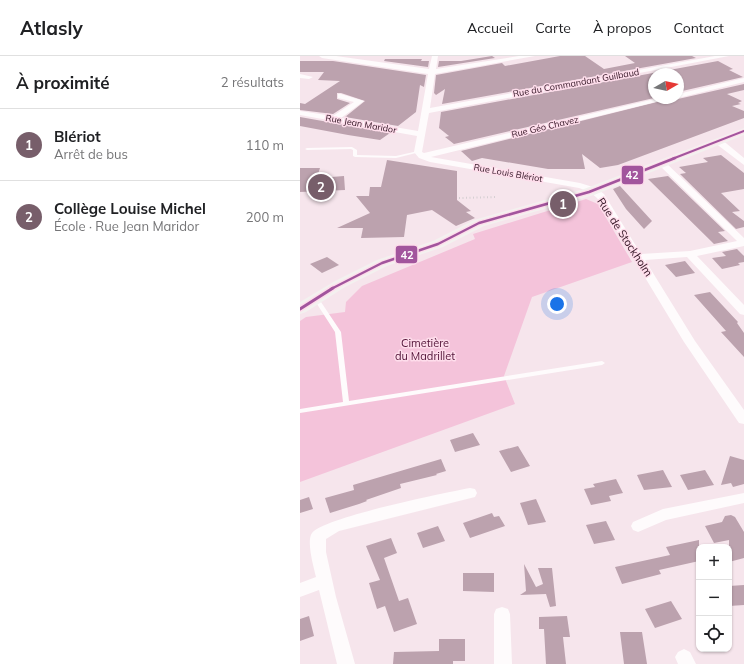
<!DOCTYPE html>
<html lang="fr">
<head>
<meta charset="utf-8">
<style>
  :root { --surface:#fff; --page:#f6f6f6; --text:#202124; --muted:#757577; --line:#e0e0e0; --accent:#775e6a }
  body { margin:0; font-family:Mulish,sans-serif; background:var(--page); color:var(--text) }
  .controls { position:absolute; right:12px; bottom:12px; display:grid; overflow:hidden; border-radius:8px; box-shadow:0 1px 3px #0004 }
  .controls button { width:36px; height:36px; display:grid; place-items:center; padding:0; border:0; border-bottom:1px solid var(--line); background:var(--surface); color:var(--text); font:20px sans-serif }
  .compass { position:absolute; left:348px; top:12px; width:36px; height:36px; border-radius:50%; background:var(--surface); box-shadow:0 1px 3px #0004; rotate:81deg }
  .you { position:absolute; left:257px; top:248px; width:14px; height:14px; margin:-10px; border:3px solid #fff; border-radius:50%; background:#1a73e8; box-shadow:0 0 0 6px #1a73e833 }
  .badge { display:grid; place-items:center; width:26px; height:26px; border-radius:50%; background:var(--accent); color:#fff; font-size:13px; font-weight:700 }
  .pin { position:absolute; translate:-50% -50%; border:2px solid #fff; box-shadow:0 1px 4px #0006 }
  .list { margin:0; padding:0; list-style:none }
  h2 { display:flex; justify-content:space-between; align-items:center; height:52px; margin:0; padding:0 16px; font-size:17px }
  h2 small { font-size:13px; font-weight:400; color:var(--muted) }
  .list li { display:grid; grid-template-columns:26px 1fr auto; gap:12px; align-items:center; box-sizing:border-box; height:72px; padding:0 16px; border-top:1px solid var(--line) }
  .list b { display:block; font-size:15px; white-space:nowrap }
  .list p { margin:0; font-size:13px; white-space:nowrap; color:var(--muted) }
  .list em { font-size:13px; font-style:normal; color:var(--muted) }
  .icon { flex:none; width:22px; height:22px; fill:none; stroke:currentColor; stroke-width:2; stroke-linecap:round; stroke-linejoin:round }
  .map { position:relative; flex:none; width:444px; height:608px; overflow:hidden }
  header { display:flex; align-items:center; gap:24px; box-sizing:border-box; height:56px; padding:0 20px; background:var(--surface); border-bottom:1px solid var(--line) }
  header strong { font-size:19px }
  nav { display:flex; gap:22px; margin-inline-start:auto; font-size:14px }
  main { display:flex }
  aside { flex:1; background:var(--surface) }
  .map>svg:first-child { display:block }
  .green { fill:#f4c3da }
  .building { fill:#bca2ae }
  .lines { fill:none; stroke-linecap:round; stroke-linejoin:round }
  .path { stroke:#d5cfd2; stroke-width:2; stroke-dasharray:1 2.5; stroke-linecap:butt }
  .lane { fill:#fefbfc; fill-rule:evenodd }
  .street { fill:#fefbfc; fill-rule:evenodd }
  .secondary { fill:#f3f1ef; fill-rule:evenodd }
  .bus-1-far2-casing { stroke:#feddeb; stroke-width:4 }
  .bus-1-far1-casing { stroke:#feddeb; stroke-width:5 }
  .bus-1-casing { stroke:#feddeb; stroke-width:6 }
  .bus-1-far2 { stroke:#a2559d; stroke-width:2 }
  .bus-1-far1 { stroke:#a2559d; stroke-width:2.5 }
  .bus-1 { stroke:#a2559d; stroke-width:3 }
  .labels { text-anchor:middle; stroke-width:3; stroke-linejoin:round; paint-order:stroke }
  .far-street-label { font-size:9px; fill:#321524; stroke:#feddeb }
  .street-label { font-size:11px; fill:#321524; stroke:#feddeb }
  .park-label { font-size:11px; fill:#521337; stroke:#feddeb }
  .line-badge { stroke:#feddeb; stroke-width:1.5 }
  .badge-label { font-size:11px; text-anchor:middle; font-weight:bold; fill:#fff }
</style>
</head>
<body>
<header>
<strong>Atlasly</strong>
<nav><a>Accueil</a><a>Carte</a><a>À propos</a><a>Contact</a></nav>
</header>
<main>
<aside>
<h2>À proximité<small>2 résultats</small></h2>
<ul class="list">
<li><span class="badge">1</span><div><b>Blériot</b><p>Arrêt de bus</p></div><em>110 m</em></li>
<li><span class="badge">2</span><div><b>Collège Louise Michel</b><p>École · Rue Jean Maridor</p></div><em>200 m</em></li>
</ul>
</aside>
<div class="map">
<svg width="444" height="608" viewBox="0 0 444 608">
  <rect width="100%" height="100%" fill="#f6e5ec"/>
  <path class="green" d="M286 143 298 148 332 206 232 241 204 320 215 348 0 426V265L6 261 45 256 46 246 62 230 175 183 173 178Z"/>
  <path class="building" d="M192 0 195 2 138 11 139 5H161Z
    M260 0H285L304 13 335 7 325 0H392L396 2 142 48 145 33 136 39 134 37 136 19 202 7 205 10Z
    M85 3H122L121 5H129L128 11 84 5Z
    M0 5H33L126 19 124 31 120 29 116 56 98 70 45 61 65 45 41 37H37V43L50 47 33 58 0 54V47L5 48 40 25 18 24 24 16H0Z
    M418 5 433 13 429 14 443 21 378 36V18H354V42L154 88 145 81 149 80 139 72 141 56Z
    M444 28V34L427 38 442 45 438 47 441 48 432 50 444 55V62L318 109 300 112 282 98 285 113H248L182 102 172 105 161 95 373 42 378 43Z
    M0 61 90 77 80 84 48 79 0 70Z
    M421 99 444 117V133L421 137 440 155 432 156 444 165V171L436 173 380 118 386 117 379 111 408 106 403 102Z
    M87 104 157 115V144L171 155 166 156 175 162 156 170 132 154 107 159 104 181 61 182 63 172H37L70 157 56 140H69L70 131H81Z
    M0 112H20L18 118H21L19 122 44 120 45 134 0 136Z
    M368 120 425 175 418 176 428 185 414 188 348 123Z
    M320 130 352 165 344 173 326 153 313 133Z
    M437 193 444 200V206L438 207 440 209 422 213 412 202 426 200 422 196Z
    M27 201 39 209 22 217 10 208Z
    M385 205 395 217 376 221 365 209Z
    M410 236 438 266 437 267 444 277V301L421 276 426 275 394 239Z
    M173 377 180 389 155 396 150 384Z
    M218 390 230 410 211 416 199 395Z
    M430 400 444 404V428L433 431 431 427 421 429Z
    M141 403 146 415 136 418 137 419 100 428 101 432 66 444 67 445 59 448 30 457 25 442 54 434 53 429Z
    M363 414 372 431 344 434 337 419Z
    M405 414 414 429 388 434 380 419Z
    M316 423 323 437 309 440 311 445 291 449 284 433 295 431 293 428Z
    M9 441 13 453 0 457V444Z
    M236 443 246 466 228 469 220 447Z
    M192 457 194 461 199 460 205 470 170 482 163 467Z
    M431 459 435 461 444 476V502L429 506V484L414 487 405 470 422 466 425 460Z
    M306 465 315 484 294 488 286 469Z
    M138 470 145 485 123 492 117 477Z
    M91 482 97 497 84 502 99 545 108 542 117 568 94 576 85 550 77 553 69 527 80 524 66 490Z
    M399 484V505L359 514 361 518 322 528 315 511 370 499 366 491Z
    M224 508 236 531 243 528 238 512H252L256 550 250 551 246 538 220 539 226 535Z
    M163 517H194V536L163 535Z
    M444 529V549L429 550V530Z
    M371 545 382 563 355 572 345 553Z
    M9 560 14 580 0 585V563Z
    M267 560 270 581H263L266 608H246L244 573H239V561Z
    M320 576H342L347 608H324Z
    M139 583H165V605H153V608H93L94 596 139 595Z"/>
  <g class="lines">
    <path class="path" d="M159 142 197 141"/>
    <path class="lane" d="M52 91 57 94V99L96 100 118 95 120 96 96 102 55 101 53 100V94L51 93 7 94 5 93 7 92Z
      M15 243 21 246 41 276 49 345 302 305 305 307 302 309 0 357V353L43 346 35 276 17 248 12 245Z"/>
    <path class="street" d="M19 0H36L129 13 132 0H138L136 13 219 0H235L135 18 130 52 415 0H429L129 57 122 96 124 97 359 42H372L131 101 280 127 296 132 304 138 341 198 390 195 437 185 357 107 361 104 364 105 444 182V190L397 200 444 249V259L440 258 387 201 345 204 395 285 444 354V368L439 367 384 286 297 142 290 136 279 132 130 106 119 102 114 96 117 80 0 59V55L33 60 54 46 38 42V38H41L64 45 41 62 118 75 128 18 22 2Z
      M0 18 13 21 9 23 0 22Z
      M444 22V26L378 42H377L378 38Z
      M415 83H421L444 102V109L415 87Z
      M170 432 175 433 177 437 175 441 39 475 26 483V496L36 541 55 608H37L19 534 0 541V527L16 521C14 512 6 485 12 477 25 461 144 437 170 432Z
      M444 437V447L366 464 338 476 333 474 331 470 333 466 363 453Z
      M202 551 208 553 210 558 212 608H194V558L196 553Z
      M384 593 390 596 396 608H378L375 601 378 596Z"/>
    <path class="secondary" d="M444 72V79L294 139 184 170 143 191 87 210 45 231 6 256 0 258V246L35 225 77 204 133 185 174 164 284 133Z"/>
    <g class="bus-1-far2-casing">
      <path id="bus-1-far2" d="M372 103 444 75"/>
    </g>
    <g class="bus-1-far1-casing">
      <path id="bus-1-far1" d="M31 233 82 207 138 188 179 167 289 136 375 102"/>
    </g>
    <g class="bus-1-casing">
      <path id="bus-1" d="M0 253 33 232"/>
    </g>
    <use href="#bus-1-far2" class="bus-1-far2"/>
    <use href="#bus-1-far1" class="bus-1-far1"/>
    <use href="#bus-1" class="bus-1"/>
  </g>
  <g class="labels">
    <g class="far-street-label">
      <text transform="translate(276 27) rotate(-10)" y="3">Rue du Commandant Guilbaud</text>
      <text transform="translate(61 68) rotate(10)" y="3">Rue Jean Maridor</text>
      <text transform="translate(245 71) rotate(-13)" y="3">Rue Géo Chavez</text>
      <text transform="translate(208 117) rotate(10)" y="3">Rue Louis Blériot</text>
    </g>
    <g class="street-label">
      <text transform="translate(325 181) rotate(57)" y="4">Rue de Stockholm</text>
    </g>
    <g class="park-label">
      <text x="125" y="291">Cimetière<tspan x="125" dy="13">du Madrillet</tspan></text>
    </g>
  </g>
  <g class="line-badge">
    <rect x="321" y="109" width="23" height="20" rx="4" fill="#a2559d"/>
    <rect x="95" y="189" width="23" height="19" rx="4" fill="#a2559d"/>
  </g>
  <g class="badge-label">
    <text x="332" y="123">42</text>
    <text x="107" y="203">42</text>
  </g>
</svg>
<div class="controls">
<button>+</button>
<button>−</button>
<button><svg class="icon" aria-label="locate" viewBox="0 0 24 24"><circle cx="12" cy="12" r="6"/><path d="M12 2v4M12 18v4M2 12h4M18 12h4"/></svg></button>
</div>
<svg class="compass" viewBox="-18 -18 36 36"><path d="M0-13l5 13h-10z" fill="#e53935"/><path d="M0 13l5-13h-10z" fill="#757577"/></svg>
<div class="you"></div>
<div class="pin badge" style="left:263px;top:148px">1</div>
<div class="pin badge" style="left:21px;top:131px">2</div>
</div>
</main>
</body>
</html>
